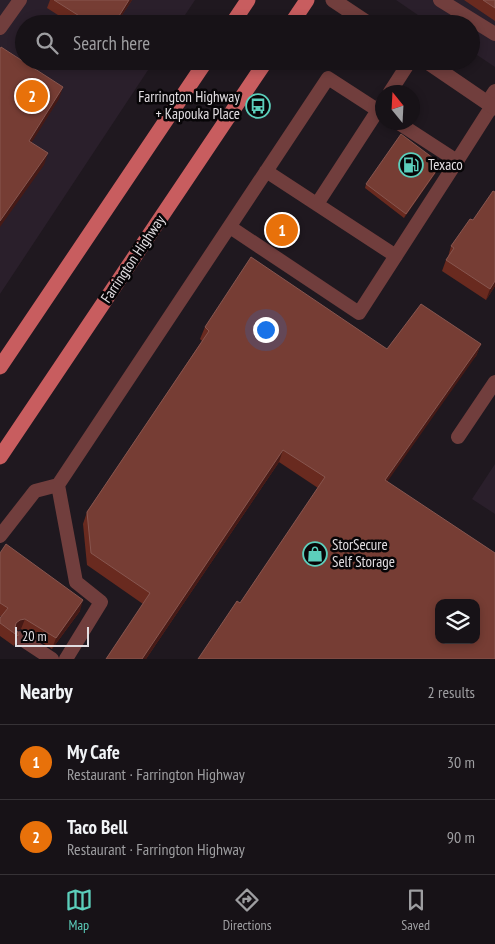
<!DOCTYPE html>
<html lang="en">
<head>
<meta charset="utf-8">
<style>
  :root { --surface:#171217; --page:#201b20; --text:#f1f3f6; --muted:#9e9ea1; --line:#363236; --accent:#5ccebb }
  body { margin:0; font-family:"PT Sans Narrow",sans-serif; background:var(--page); color:var(--text) }
  .controls { position:absolute; right:15px; bottom:15px; display:grid; overflow:hidden; border-radius:10px; box-shadow:0 2px 8px #0003 }
  .controls button { width:45px; height:45px; display:grid; place-items:center; padding:0; border:0; border-bottom:1px solid var(--line); background:var(--surface); color:var(--text); font:25px sans-serif }
  .compass { position:absolute; left:375px; top:85px; width:45px; height:45px; border-radius:50%; background:var(--surface); box-shadow:0 2px 8px #0003; rotate:342deg }
  .scale { position:absolute; left:15px; bottom:12px; width:74px; box-sizing:border-box; padding-left:5px; border:2px solid #e1dde1; border-top:0; font-size:14px; line-height:18px; white-space:nowrap; color:#e1dde1; -webkit-text-stroke:4px #070507; paint-order:stroke }
  .you { position:absolute; left:265px; top:329px; width:18px; height:18px; margin:-12px; border:4px solid #fff; border-radius:50%; background:#1a73e8; box-shadow:0 0 0 8px #1a73e833 }
  .badge { display:grid; place-items:center; width:32px; height:32px; border-radius:50%; background:var(--accent); color:#fff; font-size:16px; font-weight:700 }
  .pin { position:absolute; translate:-50% -50%; border:2px solid #fff; box-shadow:0 1px 5px #0006 }
  .list { margin:0; padding:0; list-style:none }
  h2 { display:flex; justify-content:space-between; align-items:center; height:65px; margin:0; padding:0 20px; font-size:21px }
  h2 small { font-size:16px; font-weight:400; color:var(--muted) }
  .list li { display:grid; grid-template-columns:32px 1fr auto; gap:15px; align-items:center; box-sizing:border-box; height:75px; padding:0 20px; border-top:1px solid var(--line) }
  .list b { display:block; font-size:19px; white-space:nowrap }
  .list p { margin:0; font-size:16px; white-space:nowrap; color:var(--muted) }
  .list em { font-size:16px; font-style:normal; color:var(--muted) }
  .icon { flex:none; width:28px; height:28px; fill:none; stroke:currentColor; stroke-width:2; stroke-linecap:round; stroke-linejoin:round }
  .map { position:relative; flex:none; width:495px; height:659px; overflow:hidden }
  .search { position:absolute; background:var(--surface); box-shadow:0 2px 8px #0003; left:15px; right:15px; top:15px; height:55px; display:flex; align-items:center; gap:12px; box-sizing:border-box; padding:0 18px; border-radius:28px; color:var(--muted); font-size:19px }
  .sheet { height:215px; background:var(--surface) }
  nav { display:flex; justify-content:space-around; align-items:center; box-sizing:border-box; height:70px; border-top:1px solid var(--line); background:var(--surface); font-size:14px; color:var(--muted) }
  nav a { display:grid; justify-items:center; gap:2px }
  nav .on { color:var(--accent) }
  .map>svg:first-child { display:block }
  .built { fill:#2a1f2b }
  .lines { fill:none; stroke-linecap:round; stroke-linejoin:round }
  .lane { stroke:#713e3d; stroke-width:14 }
  .street { stroke:#713e3d; stroke-width:15 }
  .primary { stroke:#c85d5f; stroke-width:15 }
  .wall { fill:#692a1f }
  .shaded-wall { fill:#461a16 }
  .building { fill:#763d34; stroke:#87564f; fill-rule:evenodd }
  .labels { text-anchor:middle; stroke-width:5; stroke-linejoin:round; paint-order:stroke }
  .poi-label { font-size:15px; fill:#e1dde1; stroke:#070507; text-anchor:start }
  .street-label { font-size:15px; fill:#e1dde1; stroke:#070507 }
</style>
</head>
<body>
<div class="map">
<svg width="495" height="659" viewBox="0 0 495 659">
  <rect width="100%" height="100%" fill="#1f181f"/>
  <path class="built" d="M0 0H195L179 24H24V61H154L0 294Z
    M396 0H495V67L471 51V24H431Z
    M495 464V514L472 499Z"/>
  <g class="lines">
    <path class="lane" d="M440 0 495 34
      M0 28 20 0
      M390 92 410 61
      M487 103 495 91
      M457 161 492 106
      M266 171 396 256
      M317 204 382 104
      M230 227 359 313 457 161 397 122
      M458 437 495 382
      M0 536 35 491 58 485
      M20 638 52 659
      M66 659 101 602 76 582 58 485 328 78 382 113"/>
    <path class="street" d="M333 0 369 24
      M426 61 495 108"/>
    <path class="primary" d="M232 24 248 0
      M291 24 307 0
      M0 367 206 61
      M0 457 266 61"/>
  </g>
  <path class="wall" d="M50 0H132L116 24H72L47 8Z
    M464 0H495V21Z
    M441 164 439 168 404 218 365 188 366 184Z
    M495 192V286L486 300 442 271 446 260 448 257 451 246 473 220Z
    M205 327 387 349 481 344 476 356 240 603 318 488 279 462 146 659H106L143 604 87 565 83 524 87 512 202 341 200 339Z
    M0 553 80 611 52 649 21 629 16 630 19 634 14 646 0 636V618L1 617 0 616Z"/>
  <path class="shaded-wall" d="M129 0H132L116 24H114Z
    M63 87 59 99 25 153 29 141Z
    M48 153 44 165 0 227V221Z
    M441 164 439 168 404 218 406 214Z
    M495 281V286L486 300 490 289Z
    M481 344 476 356 380 492 385 480Z
    M283 450 279 462 146 659H142Z
    M83 600 80 611 52 649 56 638Z
    M25 619 21 629 17 630 12 634 16 623 20 620Z"/>
  <path class="building" d="M54 0H129L114 24H92Z
    M483 0H495V8Z
    M1 47 63 87 29 141 48 153 0 221V49Z
    M401 134 441 164 406 214 366 184Z
    M493 191 495 192V281L490 289 446 260 454 248 451 246 470 219 473 220Z
    M251 257 387 349 421 304 481 344 385 480 495 553V659H198L237 601 240 603 325 477 283 450 142 659H106L150 593 91 553 87 512 209 331 205 327ZM439 603H476V640H439Z
    M6 544 83 600 56 638 25 619 20 620 16 623 15 628 19 634 18 636 0 623V618L8 608 0 603V553Z"/>
  <defs>
    <g id="bus-ring" transform="scale(1.25)"><circle r="9.5" fill="#070507" stroke="#5ccebb" stroke-width="1.5"/><path d="M-5-6H5V4H4V6H2V4H-2V6H-4V4H-5ZM-3.5-4V0h7V-4ZM-3.5 1.2v1.5H-2V1.2ZM2 1.2v1.5H3.5V1.2Z" fill="#5ccebb"/></g>
    <g id="fuel-ring" transform="scale(1.25)"><circle r="9.5" fill="#070507" stroke="#5ccebb" stroke-width="1.5"/><path d="M-5.5-6h7V0h2V4h1.3V-2.5L3-4.5l.8-.8L6-3V5H2.5V1h-1V6h-7ZM-4.2-4.7v3.2H.2V-4.7Z" fill="#5ccebb"/></g>
    <g id="shop-ring" transform="scale(1.25)"><circle r="9.5" fill="#070507" stroke="#5ccebb" stroke-width="1.5"/><path d="M-5-2.5h2.3a2.7 3.5 0 0 1 5.4 0H5L5.5 6h-11ZM-1.5-2.5h3a1.5 2.3 0 0 0-3 0Z" fill="#5ccebb"/></g>
  </defs>
  <g fill-rule="evenodd">
    <use href="#bus-ring" x="258" y="106"/>
    <use href="#fuel-ring" x="411" y="165"/>
    <use href="#shop-ring" x="315" y="554"/>
  </g>
  <g class="labels">
    <g class="poi-label">
      <text x="240" y="102" text-anchor="end">Farrington Highway<tspan x="240" dy="17">+ Kapouka Place</tspan></text>
      <text x="428" y="170">Texaco</text>
      <text x="332" y="550">StorSecure<tspan x="332" dy="17">Self Storage</tspan></text>
    </g>
    <g class="street-label">
      <text transform="translate(133 259) rotate(-56)" y="5">Farrington Highway</text>
    </g>
  </g>
</svg>
<div class="controls">
<button><svg class="icon" aria-label="layers" viewBox="0 0 24 24"><path d="M12 4l9 5-9 5-9-5zM3 14l9 5 9-5"/></svg></button>
</div>
<svg class="compass" viewBox="-18 -18 36 36"><path d="M0-13l5 13h-10z" fill="#e53935"/><path d="M0 13l5-13h-10z" fill="#9e9ea1"/></svg>
<div class="scale">20 m</div>
<div class="you"></div>
<div class="pin badge" style="left:282px;top:230px;background:#e8710a">1</div>
<div class="pin badge" style="left:32px;top:96px;background:#e8710a">2</div>
<div class="search"><svg class="icon" aria-label="search" viewBox="0 0 24 24"><circle cx="10" cy="10" r="6"/><path d="M15 15l6 6"/></svg>Search here</div>
</div>
<section class="sheet">
<h2>Nearby<small>2 results</small></h2>
<ul class="list">
<li><span class="badge" style="background:#e8710a">1</span><div><b>My Cafe</b><p>Restaurant · Farrington Highway</p></div><em>30 m</em></li>
<li><span class="badge" style="background:#e8710a">2</span><div><b>Taco Bell</b><p>Restaurant · Farrington Highway</p></div><em>90 m</em></li>
</ul>
</section>
<nav>
<a class="on"><svg class="icon" aria-label="map" viewBox="0 0 24 24"><path d="M3 6l6-2 6 2 6-2v14l-6 2-6-2-6 2zM9 4v14M15 6v14"/></svg>Map</a>
<a><svg class="icon" aria-label="directions" viewBox="0 0 24 24"><path d="M12 3l9 9-9 9-9-9zM9 14v-3h6M13 9l2 2-2 2"/></svg>Directions</a>
<a><svg class="icon" aria-label="saved" viewBox="0 0 24 24"><path d="M7 4h10v16l-5-4-5 4z"/></svg>Saved</a>
</nav>
</body>
</html>
